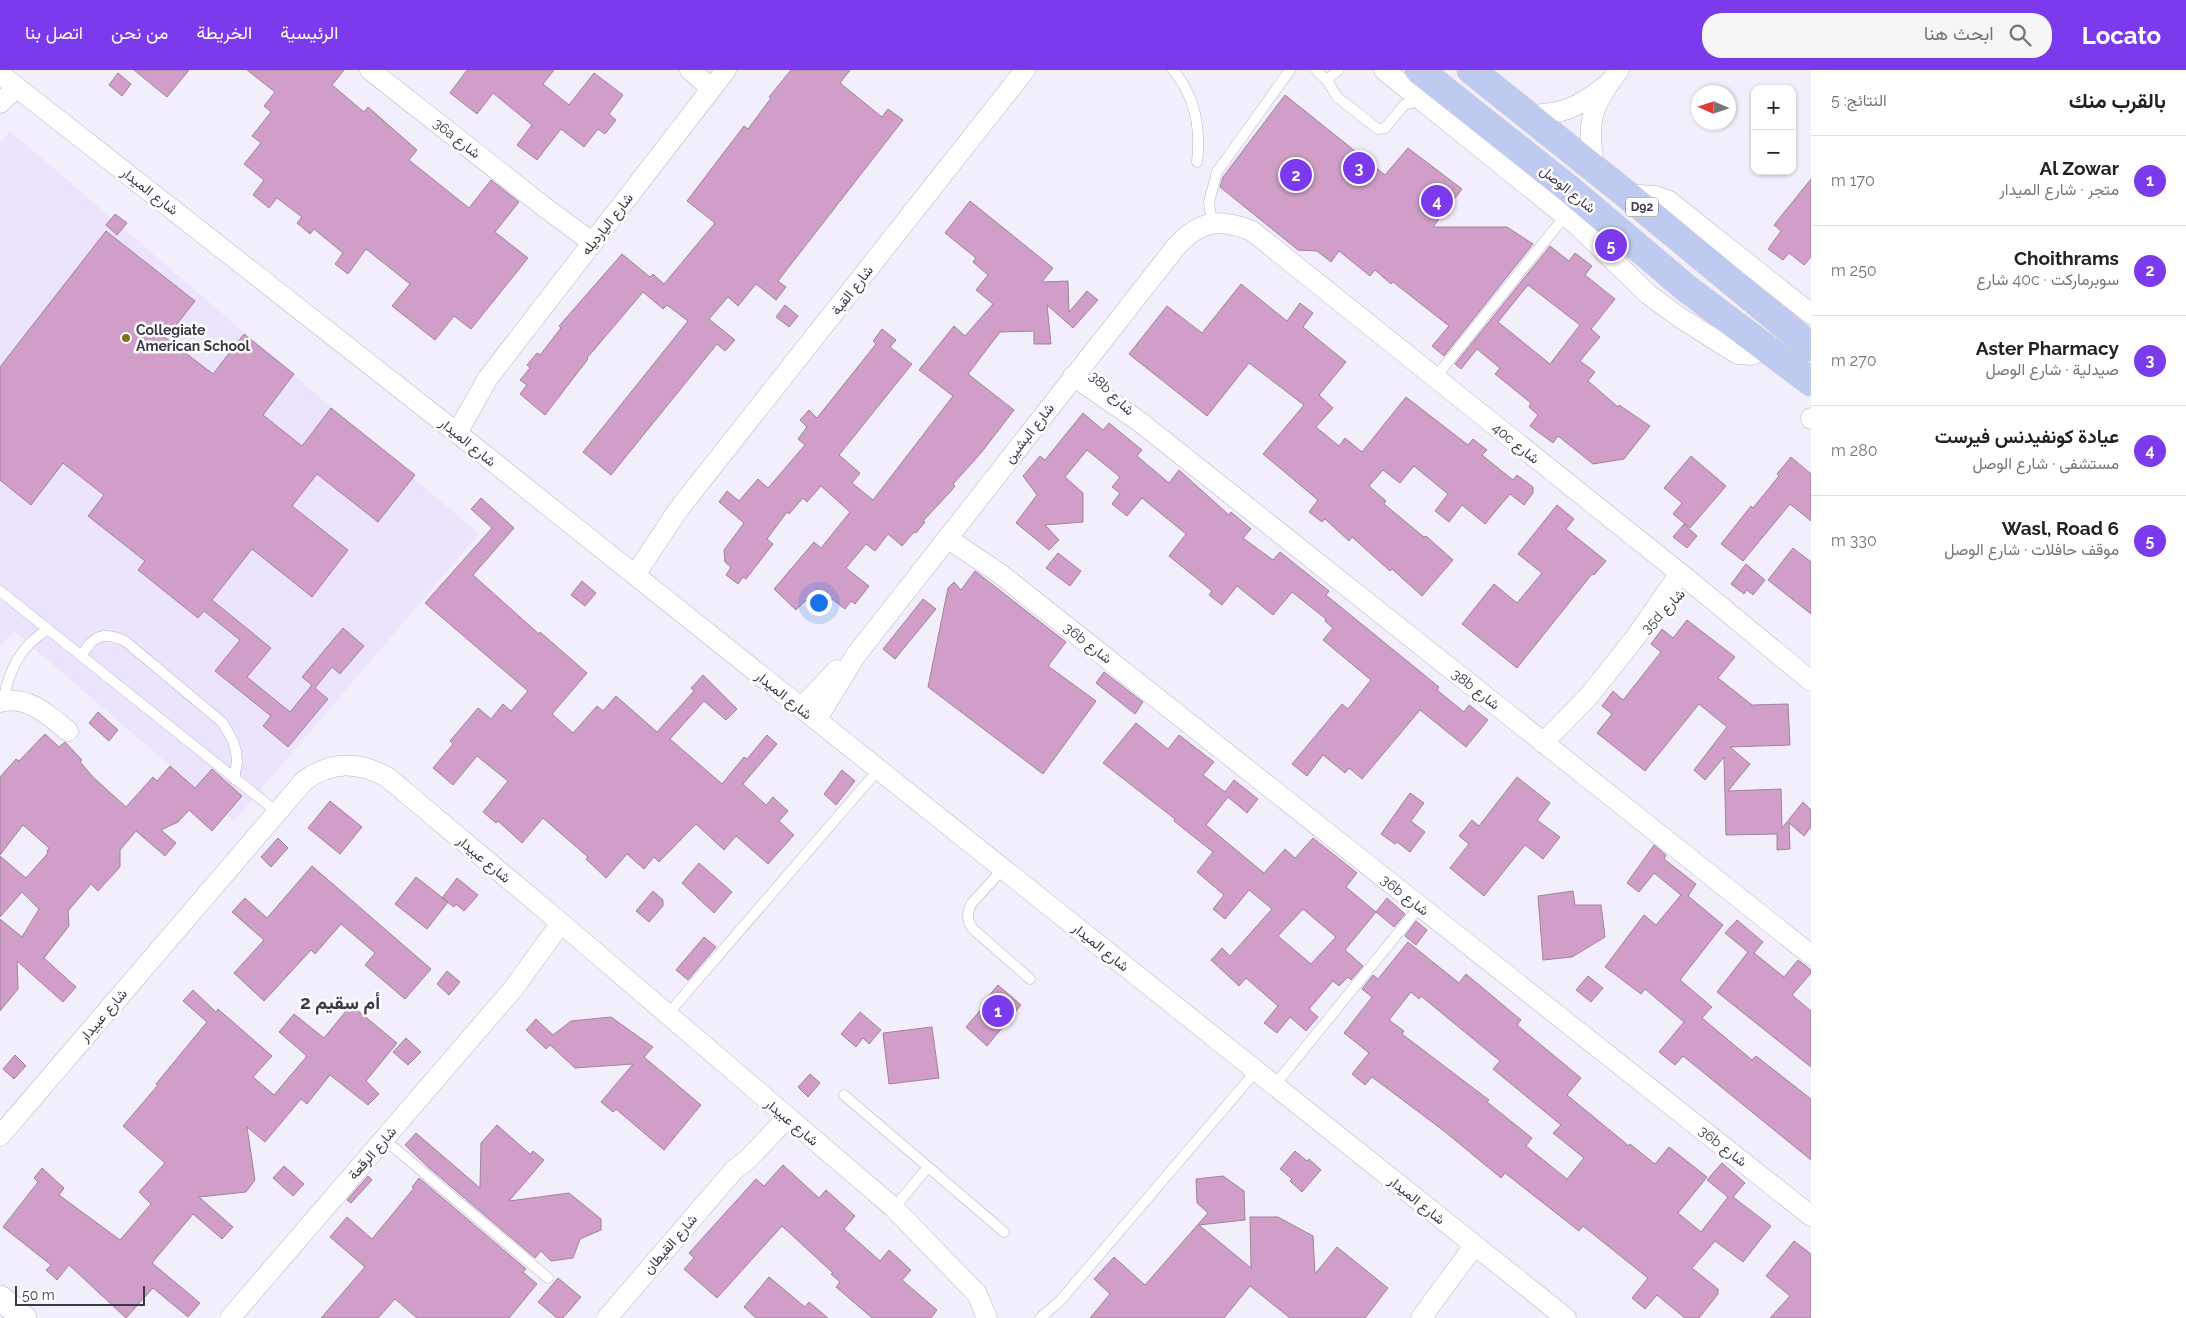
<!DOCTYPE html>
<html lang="ar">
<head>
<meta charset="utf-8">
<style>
  :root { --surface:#fff; --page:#f6f6f6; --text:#222; --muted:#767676; --line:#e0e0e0; --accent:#7c3aed }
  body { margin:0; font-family:Raleway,Vazirmatn,sans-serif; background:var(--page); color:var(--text); direction:rtl }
  .controls { position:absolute; right:15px; top:15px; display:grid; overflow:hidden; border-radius:10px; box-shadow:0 1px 4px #0004 }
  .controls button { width:45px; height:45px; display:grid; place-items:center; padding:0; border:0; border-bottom:1px solid var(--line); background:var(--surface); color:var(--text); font:25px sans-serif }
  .compass { position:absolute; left:1691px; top:15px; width:45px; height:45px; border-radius:50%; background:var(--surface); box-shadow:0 1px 4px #0004; rotate:273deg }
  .scale { position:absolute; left:15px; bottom:12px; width:130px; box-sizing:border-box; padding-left:5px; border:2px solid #3c3845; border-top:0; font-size:14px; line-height:18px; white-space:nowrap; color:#3c3845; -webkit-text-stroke:4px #fefefe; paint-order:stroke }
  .you { position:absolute; left:818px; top:532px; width:18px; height:18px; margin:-12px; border:4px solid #fff; border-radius:50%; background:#1a73e8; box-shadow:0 0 0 8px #1a73e833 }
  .badge { display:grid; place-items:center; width:32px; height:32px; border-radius:50%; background:var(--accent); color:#fff; font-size:16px; font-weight:700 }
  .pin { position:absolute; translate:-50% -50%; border:2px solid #fff; box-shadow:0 1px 5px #0006 }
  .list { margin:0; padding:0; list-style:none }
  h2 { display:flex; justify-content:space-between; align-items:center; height:65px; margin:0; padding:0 20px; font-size:21px }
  h2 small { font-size:16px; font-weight:400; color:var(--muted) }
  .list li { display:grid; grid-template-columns:32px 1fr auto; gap:15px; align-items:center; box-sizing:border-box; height:90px; padding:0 20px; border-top:1px solid var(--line) }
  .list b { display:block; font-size:19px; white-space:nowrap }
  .list p { margin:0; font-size:16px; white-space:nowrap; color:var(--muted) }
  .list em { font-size:16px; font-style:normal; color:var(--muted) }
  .icon { flex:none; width:28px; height:28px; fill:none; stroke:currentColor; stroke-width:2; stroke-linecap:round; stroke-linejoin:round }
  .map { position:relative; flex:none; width:1811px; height:1248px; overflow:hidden; direction:ltr }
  header { display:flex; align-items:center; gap:30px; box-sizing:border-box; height:70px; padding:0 25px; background:var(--accent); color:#fff }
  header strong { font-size:24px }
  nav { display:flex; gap:28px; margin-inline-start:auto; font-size:18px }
  .search { width:350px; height:45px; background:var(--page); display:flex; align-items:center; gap:12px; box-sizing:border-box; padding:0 18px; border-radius:20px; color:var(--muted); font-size:19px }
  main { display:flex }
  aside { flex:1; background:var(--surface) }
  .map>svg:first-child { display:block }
  .built { fill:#ece4fc }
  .building { fill:#d09ec8; stroke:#a0849b; fill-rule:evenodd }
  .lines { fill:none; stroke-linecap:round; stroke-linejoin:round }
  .service-casing { stroke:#bcb1d1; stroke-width:11 }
  .minor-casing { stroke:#bcb1d1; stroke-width:21 }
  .tertiary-casing { stroke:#bcb1d1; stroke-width:26 }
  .primary-casing { stroke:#d0cfd2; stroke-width:29 }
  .service { stroke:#fff; stroke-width:10 }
  .minor { stroke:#fff; stroke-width:20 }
  .tertiary { stroke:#fff; stroke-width:25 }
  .primary { stroke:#becaf0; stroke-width:28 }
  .poi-dot { fill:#857111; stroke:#fefefe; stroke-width:2 }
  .labels { text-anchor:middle; stroke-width:5; stroke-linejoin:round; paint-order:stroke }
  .shield { fill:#fefefe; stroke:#76737c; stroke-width:1 }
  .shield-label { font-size:12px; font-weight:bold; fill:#3c3845 }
  .street-label { font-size:14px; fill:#3c3845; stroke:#fefefe }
  .poi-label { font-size:14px; font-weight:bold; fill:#3c3845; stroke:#fefefe; text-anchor:start }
  .district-label { font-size:19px; font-weight:bold; fill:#3c3845; stroke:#fefefe }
</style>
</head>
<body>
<header>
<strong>Locato</strong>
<div class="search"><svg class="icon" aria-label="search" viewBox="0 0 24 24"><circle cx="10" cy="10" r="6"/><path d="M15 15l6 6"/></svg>ابحث هنا</div>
<nav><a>الرئيسية</a><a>الخريطة</a><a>من نحن</a><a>اتصل بنا</a></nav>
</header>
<main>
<aside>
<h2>بالقرب منك<small>النتائج: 5</small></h2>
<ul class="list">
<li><span class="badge">1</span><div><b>Al Zowar</b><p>متجر · شارع الميدار</p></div><em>170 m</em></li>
<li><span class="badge">2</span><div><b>Choithrams</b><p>سوبرماركت · 40c شارع</p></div><em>250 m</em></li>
<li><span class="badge">3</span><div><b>Aster Pharmacy</b><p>صيدلية · شارع الوصل</p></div><em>270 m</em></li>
<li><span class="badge">4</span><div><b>عيادة كونفيدنس فيرست</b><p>مستشفى · شارع الوصل</p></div><em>280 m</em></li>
<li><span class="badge">5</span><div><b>Wasl, Road 6</b><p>موقف حافلات · شارع الوصل</p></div><em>330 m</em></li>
</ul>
</aside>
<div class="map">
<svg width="1811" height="1248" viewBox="0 0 1811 1248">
  <rect width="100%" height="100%" fill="#f3eefc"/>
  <path class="built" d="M10 61 479 464 234 751 14 561 0 577V73Z"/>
  <path class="building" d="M134 0H189L167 27Z
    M247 0H344L332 15 364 42 368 37 417 80 409 90 469 138 491 110 519 132 495 162 528 188 471 259 454 246 435 270 392 236 410 214 366 179 348 204 335 194 343 183 314 159 310 164 297 153 302 147 277 128 269 138 253 125 264 110 244 94 261 73 252 66 271 42 264 36 275 22Z
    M467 0H554L543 14 569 35 594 3 623 25 609 44 616 50 605 64 598 59 584 77 561 59 537 90 517 75 532 55 493 23 477 44 450 23Z
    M791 0H850L840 13 882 47 888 39 903 50 778 211 786 217 776 230 756 214 738 236 728 227 709 249 735 270 725 281 717 274 611 405 583 382 688 251 667 235 663 239 643 222 587 288 588 289 545 345 520 324 527 315 520 310 530 298 527 295 537 283 540 285 561 258 559 256 622 184 650 207 653 204 664 214 715 153 687 131 744 56 748 59 771 28 769 27Z
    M118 3 131 14 122 26 109 15Z
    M1285 25 1385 105 1408 78 1462 119 1433 157H1507L1533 174 1444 286 1432 276 1449 256 1393 212 1391 214 1375 200 1370 206 1339 181 1331 192 1317 181 1298 180 1220 117 1223 107Z
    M1811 109V187L1804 195 1789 183 1783 190 1768 179 1781 161 1774 155Z
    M970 131 1053 198 1042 212 1068 211 1069 242 1087 221 1098 230 1073 258 1047 235 1051 274H1034V261L1000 262 968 304 1014 340 981 383 953 414 955 416 951 421 923 451 925 452 916 463 914 462 902 476 888 464 875 481 866 474 846 498 869 516 855 534 851 531 845 539 832 529 826 536 817 530 805 531 796 540 774 519 814 472 821 478 850 442 821 416 807 432 803 428 789 444 787 442 767 469 773 474 746 509 743 507 738 514 726 505 731 497 725 492 724 480 744 453 719 432 727 421 739 431 758 409 768 418 805 375 798 369 807 357 800 350 809 340 817 348 876 274 873 271 882 259 896 270 890 277 912 294 839 385 860 403 852 413 873 430 953 326 919 300 954 256 965 266 993 234 976 220 988 205 973 192 976 188 945 163Z
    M115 144 127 153 117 165 106 155Z
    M106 161 195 231 166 268 213 304 244 264 294 304 263 345 302 376 331 338 415 405 378 452 317 404 292 436 348 480 312 527 252 479 212 530 271 578 247 607 290 642 312 615 302 607 343 558 364 576 340 604 332 597 315 618 328 629 288 677 263 656 271 646 215 601 240 570 204 541 198 548 138 500 145 491 88 446 104 425 63 393 31 435 0 410V297Z
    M1550 176 1569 191 1575 183 1592 196 1585 205 1615 229 1591 259 1600 267 1580 291 1595 302 1588 311 1618 337 1619 335 1650 356 1624 389 1593 394 1558 366 1553 373 1530 356 1538 345 1529 337 1531 333 1495 304 1500 298 1477 279 1461 299 1455 294ZM1528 215 1580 255 1550 294 1498 252Z
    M1241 214 1287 251 1300 233 1313 243 1303 257 1346 292 1319 325 1333 338 1316 357 1339 376 1345 368 1362 382 1406 327 1468 375 1473 369 1487 380 1482 385 1513 410 1517 405 1533 417V423L1524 435 1510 424 1485 454 1462 435 1449 452 1435 441 1448 424 1414 396 1400 413 1383 400 1369 416 1386 431 1384 434 1424 467 1426 466 1453 490 1422 526 1392 499 1390 501 1352 467 1349 471 1325 449 1322 452 1309 442 1318 430 1263 384 1304 335 1249 293 1207 346 1129 284 1167 236 1202 263Z
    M785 235 798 246 789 257 776 247Z
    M1083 343 1103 360 1109 353 1142 380 1137 386 1169 413 1179 400 1229 445 1231 442 1251 459 1243 468 1273 490 1280 482 1329 521 1326 525 1439 617 1437 620 1464 642 1469 635 1488 650 1466 677 1420 640 1362 709 1349 698 1345 703 1323 685 1307 706 1292 694 1342 634 1348 639 1371 610 1323 570 1333 558 1325 551 1326 549 1292 522 1273 545 1237 516 1222 535 1209 525 1212 521 1169 486 1186 464 1142 428 1127 446 1112 434 1120 423 1112 417 1120 407 1087 380 1065 407 1083 423V452L1045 455 1059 470 1049 480 1016 453 1037 425 1023 406 1040 386 1045 390Z
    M1691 386 1726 416 1690 458 1673 444 1682 433 1664 418Z
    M1791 387 1811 404V451L1790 434 1743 491 1721 474 1751 436 1753 438 1779 406 1777 404Z
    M481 428 514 458 473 505 539 564 540 562 587 603 552 644 573 663 597 636 603 641 616 626 657 662 694 621 691 618 703 605 737 639 726 650 704 631 670 669 722 714 744 687 747 689 767 665 777 674 743 714 766 735 773 727 788 741 779 751 794 765 768 794 736 766 724 780 696 754 659 792 654 787 644 799 627 784 606 808 586 789 588 787 543 748 522 773 498 751 496 753 483 742 508 711 477 686 453 715 433 698 453 674 450 671 478 638 491 649 503 634 511 641 528 621 425 533 492 458 471 439Z
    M1557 435 1574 449 1566 459 1606 491 1594 505 1592 504 1517 598 1462 554 1494 514 1517 533 1542 503 1518 484Z
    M1684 454 1697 466 1687 478 1673 467Z
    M1793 478 1811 492V544L1768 510Z
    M1058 483 1081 501 1070 516 1046 498Z
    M1746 494 1765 510 1753 525 1747 520 1744 524 1731 514Z
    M975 501 1066 572 1048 596 1096 631 1043 704 928 617 948 518 954 512 961 520Z
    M582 511 596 523 585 536 571 525Z
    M923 529 936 539 895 589 883 579Z
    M1687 550 1735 587 1718 608 1752 635 1788 634 1790 675 1730 677 1750 694 1728 721 1781 719 1782 758 1803 732 1811 740V757L1804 766 1789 753 1790 779 1777 780V764L1726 765 1724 687 1705 710 1694 700 1727 657 1699 634 1645 701 1597 663 1612 644 1602 636 1613 621 1623 630 1661 582 1651 574 1662 559 1673 568Z
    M1104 602 1143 632 1135 644 1096 613Z
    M98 642 118 660 109 671 89 653Z
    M1136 653 1168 679 1179 665 1214 692 1203 705 1225 722 1234 710 1258 729 1247 743 1228 727 1206 755 1264 803 1285 779 1295 788 1313 768 1357 803 1346 817 1376 842 1345 880 1363 896 1351 910 1348 907 1339 916 1333 911 1309 939 1318 947 1306 961 1290 947 1277 963 1264 953 1278 936 1246 908 1239 916 1211 890 1222 878 1230 886 1272 839 1249 820 1225 849 1213 839 1224 825 1197 802 1213 782 1174 751 1175 749 1103 693ZM1303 839 1336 867 1311 894 1278 866Z
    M45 664 59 677 65 672 82 690 80 692 94 708 126 737 153 707 157 711 170 696 195 718 212 699 242 726 212 761 189 740 178 752 161 760 176 773 165 786 136 761 120 780V797L98 821 91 814 68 841 69 856 44 888 76 917 63 932 17 891 18 919 0 941V849L22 867 39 839 22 822 0 847V786L26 808 48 783 47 781 49 778 23 755 0 785V707L16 689 19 691Z
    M842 700 855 711 836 735 824 724Z
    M1517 707 1550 733 1537 750 1560 767 1543 789 1525 775 1484 826 1450 798 1469 774 1459 766 1472 750 1479 756Z
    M1410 723 1424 733 1411 751 1425 762 1410 782 1397 772 1395 774 1381 764Z
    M330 731 362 757 340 784 308 758Z
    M278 768 288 778 271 797 261 787Z
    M1654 775 1666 785 1664 789 1696 814 1688 826 1723 855 1680 910 1712 937 1702 948 1752 990 1756 986 1811 1029V1090L1683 986 1675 995 1659 982 1684 952 1645 919 1641 924 1605 897 1644 845 1656 855 1681 825 1654 803 1639 822 1627 813Z
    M699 793 732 822 714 843 682 813Z
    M312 796 431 899 405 929 365 895 375 883 341 854 315 884 311 880 264 931 234 903 264 870 232 842 245 828 267 848Z
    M416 807 448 832 427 859 395 834Z
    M457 808 478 825 464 841 456 834 454 837 442 828Z
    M653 821 663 830V836L649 852 636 841Z
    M1573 821 1575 835H1601L1605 867 1572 887 1543 890 1538 826Z
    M1387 828 1405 844 1394 857 1376 842Z
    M1737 850 1763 872 1754 883 1784 907 1798 890 1811 900V903L1792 925 1811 941V997L1717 922 1748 882 1725 863Z
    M1416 851 1427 860 1416 875 1405 866Z
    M704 867 716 877 688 910 676 900Z
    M1408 872 1459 913 1466 904 1521 950 1517 955 1581 1008 1567 1025 1629 1076 1630 1074 1655 1094 1669 1077 1707 1107 1678 1143 1701 1162 1728 1127 1707 1110 1722 1093 1745 1113 1733 1127 1771 1156 1743 1192 1715 1171 1692 1198 1718 1219V1224L1699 1248H1685L1657 1225 1645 1239 1632 1228 1648 1208 1583 1156 1579 1161 1505 1103 1501 1108 1444 1061 1372 1007 1365 1015 1352 1004 1369 983 1344 963 1372 927 1362 919 1373 905 1378 909ZM1411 922 1419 929 1421 926 1500 991 1493 999 1561 1055 1553 1063 1584 1088 1567 1109 1526 1076 1532 1068 1487 1032 1489 1030 1402 964 1404 961 1389 950Z
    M447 901 460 912 449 925 437 914Z
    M1588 906 1603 918 1591 932 1576 920Z
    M998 915 1021 935 987 976 966 957 989 930 987 928Z
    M193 920 216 942 218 939 272 986 253 1007 274 1025 307 986 279 962 294 944 324 968 351 935 397 973 366 1011 379 1024 368 1035 330 1005 307 1034 301 1029 265 1072 247 1057 255 1110 246 1122 199 1127 233 1157 222 1169 193 1144 152 1193 200 1233 188 1247 153 1218 126 1248 69 1195 57 1210 46 1200 51 1195 3 1157 38 1112 34 1108 42 1098 64 1118 59 1125 120 1170 151 1134 139 1122 165 1093 123 1056 158 1015 156 1014 207 952 183 931Z
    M860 942 881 960 869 974 863 968 856 977 841 964Z
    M611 947 653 977 644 987 701 1035 664 1080 616 1039 613 1042 601 1032 633 994 575 998 550 975 546 979 526 960 536 949 553 965 571 951Z
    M932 957 939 1008 889 1014 883 963Z
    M406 968 421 982 408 995 393 982Z
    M15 985 26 996 14 1009 3 999Z
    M810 1004 820 1013 808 1027 798 1017Z
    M497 1055 530 1084 533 1081 544 1090 509 1131 569 1123 601 1149V1160L580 1169 573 1188 551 1191 541 1181 535 1188 428 1097 405 1075 416 1063 480 1118 481 1073Z
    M1295 1081 1307 1091 1309 1089 1321 1100 1302 1122 1290 1111 1292 1109 1280 1099Z
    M783 1095 819 1128 826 1120 855 1146 844 1159 880 1191 889 1180 911 1200 902 1210 937 1240 931 1248H872L836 1217 840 1212 831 1204 833 1203 782 1156 717 1228 684 1199 694 1188 689 1183 756 1109 764 1116Z
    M284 1096 304 1114 293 1126 273 1108Z
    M368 1106 372 1110 351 1133 347 1130Z
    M1223 1106 1244 1121 1245 1150 1199 1155 1251 1198 1250 1147H1278L1313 1166 1315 1204 1337 1177 1388 1218 1365 1248H1290L1250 1216 1224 1248H1090L1110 1224 1094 1209 1114 1187 1145 1215 1208 1143 1197 1133 1196 1109Z
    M419 1108 526 1199 523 1202 537 1214 509 1248H417L395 1229 378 1248H321L365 1197 330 1167 347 1147 372 1169 414 1118 412 1117Z
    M1794 1171 1811 1184V1248H1770L1790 1226 1766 1206Z
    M769 1207 805 1237 809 1232 828 1248H756L744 1237Z
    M558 1208 581 1227 563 1248H557L538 1232Z"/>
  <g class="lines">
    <g class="service-casing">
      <path id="service" d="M1173 0C1196 27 1201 58 1197 92
        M1316 0 1327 10 1337 27 1378 59 1385 58 1404 35 1421 30
        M1327 10 1338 0
        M1212 153 1209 132 1217 102 1290 0
        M1435 308 1565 146
        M0 521 277 742
        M81 586C93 566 102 561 125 571L222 652 233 671 236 681 237 692 234 709
        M3 631C9 601 20 576 47 560
        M1003 799 972 833C966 843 967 851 973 859L1030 909
        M668 944 878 700
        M1274 1016 1420 836
        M844 1025 1004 1162
        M384 1069 548 1208
        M894 1138 928 1097
        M1040 1248 1060 1231 1256 1001"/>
    </g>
    <g class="minor-casing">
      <path id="minor" d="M370 0 543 136 593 173
        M690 0 711 18
        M1384 0 1579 157 1649 225 1682 249 1738 284 1751 285 1769 278
        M0 4 457 363 1566 1248
        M0 33 17 17
        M1527 45C1562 44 1576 39 1604 17
        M1595 99C1586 53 1590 37 1619 0
        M1626 124 1655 126 1669 131 1811 244
        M1073 306 1140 352 1811 885
        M1811 349V348
        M457 363 488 308 726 0
        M947 468 999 503 1811 1146
        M635 505 678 440 1025 0
        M0 632C28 625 48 645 68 661
        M801 638 837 600
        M816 650 856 585 1175 178C1199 151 1218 147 1252 161L1691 512 1811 611
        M1543 673 1588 627 1635 568 1680 503
        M0 1066 304 711C331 691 358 691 387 707L561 853 894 1138 977 1224 987 1248
        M230 1248 513 919 561 853
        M607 1248 734 1100 747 1090 787 1048
        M1421 1248 1474 1176"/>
    </g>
    <g class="tertiary-casing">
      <path id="tertiary" d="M0 1228 24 1248"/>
    </g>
    <g class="primary-casing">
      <path id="primary" d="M1419 0 1569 119 1686 218 1811 312
        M1471 0 1626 124 1811 277"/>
    </g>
    <use href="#service" class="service"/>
    <use href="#minor" class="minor"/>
    <use href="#tertiary" class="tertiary"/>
    <use href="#primary" class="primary"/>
  </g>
  <circle class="poi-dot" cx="126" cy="268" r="5"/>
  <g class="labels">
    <rect class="shield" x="1626" y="127.5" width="32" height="19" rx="4"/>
    <g class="shield-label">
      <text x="1642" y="141">D92</text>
    </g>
    <g class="street-label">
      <text transform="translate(457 68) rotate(38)" y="5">36a شارع</text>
      <text transform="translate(1568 119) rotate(39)" y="5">شارع الوصل</text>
      <text transform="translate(150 121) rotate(38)" y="5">شارع الميدار</text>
      <text transform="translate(607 154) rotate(-52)" y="5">شارع اليارديله</text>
      <text transform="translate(852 220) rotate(-52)" y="5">شارع القبة</text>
      <text transform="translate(1112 323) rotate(44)" y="5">38b شارع</text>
      <text transform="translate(1029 363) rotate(-52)" y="5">شارع البشين</text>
      <text transform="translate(468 372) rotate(39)" y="5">شارع الميدار</text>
      <text transform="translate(1516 373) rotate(39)" y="5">40c شارع</text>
      <text transform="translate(1663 541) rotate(-46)" y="5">35d شارع</text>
      <text transform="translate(1088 573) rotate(38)" y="5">36b شارع</text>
      <text transform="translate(1476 619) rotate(38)" y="5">38b شارع</text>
      <text transform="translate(784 625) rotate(39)" y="5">شارع الميدار</text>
      <text transform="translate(484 789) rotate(40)" y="5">شارع عبيدار</text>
      <text transform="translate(1405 825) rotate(38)" y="5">36b شارع</text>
      <text transform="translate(1101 877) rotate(39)" y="5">شارع الميدار</text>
      <text transform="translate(103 945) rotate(-49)" y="5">شارع عبيدار</text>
      <text transform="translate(792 1052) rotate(40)" y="5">شارع عبيدار</text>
      <text transform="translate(1723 1076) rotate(38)" y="5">36b شارع</text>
      <text transform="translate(372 1083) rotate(-49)" y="5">شارع الرقعة</text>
      <text transform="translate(1417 1130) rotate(39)" y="5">شارع الميدار</text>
      <text transform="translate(670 1174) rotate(-49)" y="5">شارع القيطان</text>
    </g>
    <g class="poi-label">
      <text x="136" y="265">Collegiate<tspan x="136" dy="16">American School</tspan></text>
    </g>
    <g class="district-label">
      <text x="340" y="939">أم سقيم 2</text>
    </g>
  </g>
</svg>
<div class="controls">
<button>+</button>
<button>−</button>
</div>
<svg class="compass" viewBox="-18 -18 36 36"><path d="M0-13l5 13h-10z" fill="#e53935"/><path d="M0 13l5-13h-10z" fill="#767676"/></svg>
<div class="scale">50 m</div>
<div class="you"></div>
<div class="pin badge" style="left:998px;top:941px">1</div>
<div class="pin badge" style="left:1296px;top:105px">2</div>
<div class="pin badge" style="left:1359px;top:98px">3</div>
<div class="pin badge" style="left:1437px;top:131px">4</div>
<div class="pin badge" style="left:1611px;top:175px">5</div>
</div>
</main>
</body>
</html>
